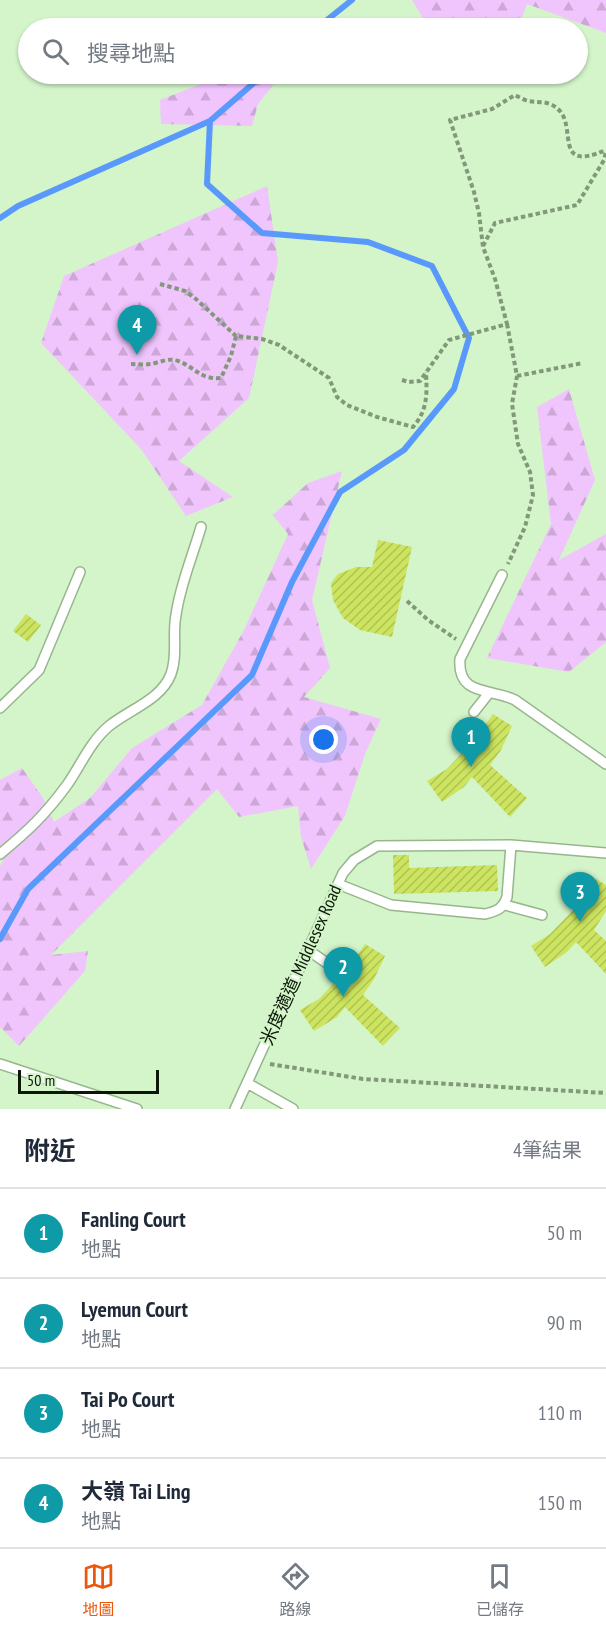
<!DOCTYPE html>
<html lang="zh-TW">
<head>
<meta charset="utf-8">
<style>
  :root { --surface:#fff; --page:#f6f6f7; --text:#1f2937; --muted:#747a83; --line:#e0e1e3; --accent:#ea580c }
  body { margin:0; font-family:"PT Sans Narrow","Noto Sans TC",sans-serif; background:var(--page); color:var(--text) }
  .scale { position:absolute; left:18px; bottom:15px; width:141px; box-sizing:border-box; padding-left:6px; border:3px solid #0c1708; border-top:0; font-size:16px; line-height:21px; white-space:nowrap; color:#0c1708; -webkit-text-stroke:4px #d4f5ca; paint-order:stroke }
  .you { position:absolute; left:324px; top:740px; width:21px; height:21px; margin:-15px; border:4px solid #fff; border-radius:50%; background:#1a73e8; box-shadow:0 0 0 9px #1a73e833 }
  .badge { display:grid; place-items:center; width:39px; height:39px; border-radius:50%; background:var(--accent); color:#fff; font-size:20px; font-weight:700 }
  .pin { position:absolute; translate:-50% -50px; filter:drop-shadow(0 2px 3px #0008) }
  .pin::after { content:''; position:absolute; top:32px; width:21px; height:18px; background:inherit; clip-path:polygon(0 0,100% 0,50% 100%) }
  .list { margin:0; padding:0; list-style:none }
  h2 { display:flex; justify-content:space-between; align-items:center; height:78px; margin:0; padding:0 24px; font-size:26px }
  h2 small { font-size:20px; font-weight:400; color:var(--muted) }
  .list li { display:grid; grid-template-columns:39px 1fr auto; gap:18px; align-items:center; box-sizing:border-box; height:90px; padding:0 24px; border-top:2px solid var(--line) }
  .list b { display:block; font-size:22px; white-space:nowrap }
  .list p { margin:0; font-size:20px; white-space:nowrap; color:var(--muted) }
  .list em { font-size:20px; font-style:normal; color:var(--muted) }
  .icon { flex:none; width:33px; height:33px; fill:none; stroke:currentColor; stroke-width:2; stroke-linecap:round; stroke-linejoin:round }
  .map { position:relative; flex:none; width:606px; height:1109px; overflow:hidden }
  .search { position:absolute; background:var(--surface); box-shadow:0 2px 4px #0004; left:18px; right:18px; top:18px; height:66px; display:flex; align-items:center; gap:15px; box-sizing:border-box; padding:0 21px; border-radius:33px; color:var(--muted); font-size:22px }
  .sheet { height:438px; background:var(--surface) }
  nav { display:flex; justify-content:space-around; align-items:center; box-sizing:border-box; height:84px; border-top:2px solid var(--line); background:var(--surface); font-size:16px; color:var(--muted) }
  nav a { display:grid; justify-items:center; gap:3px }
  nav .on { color:var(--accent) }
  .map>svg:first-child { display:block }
  .forest { fill:url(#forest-firs) }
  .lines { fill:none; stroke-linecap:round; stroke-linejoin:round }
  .stream { stroke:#5999fb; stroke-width:6 }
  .building { fill:url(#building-hatch) }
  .lane-casing { stroke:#97b68d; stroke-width:12 }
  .path { stroke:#819979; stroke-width:4; stroke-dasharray:4.5 3; stroke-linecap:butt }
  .lane { stroke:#fff; stroke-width:9 }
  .labels { text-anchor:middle; stroke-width:4.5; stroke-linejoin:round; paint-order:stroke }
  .street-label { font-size:18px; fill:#0c1708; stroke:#d4f5ca }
</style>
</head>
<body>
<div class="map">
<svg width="606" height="1109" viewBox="0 0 606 1109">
  <defs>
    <pattern id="forest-firs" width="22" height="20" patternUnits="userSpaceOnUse" patternTransform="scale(1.5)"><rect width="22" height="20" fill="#f0c5fd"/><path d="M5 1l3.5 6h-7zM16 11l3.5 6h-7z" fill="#cda8d7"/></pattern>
    <pattern id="building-hatch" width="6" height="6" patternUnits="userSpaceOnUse" patternTransform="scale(1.5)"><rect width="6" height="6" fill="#cce45f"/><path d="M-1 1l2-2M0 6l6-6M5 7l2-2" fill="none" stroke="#aec351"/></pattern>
  </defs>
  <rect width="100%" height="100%" fill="#d4f5ca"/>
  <path class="forest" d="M412 0H606V33L527 4 518 28H429Z
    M226 74H282L258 104 252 126 161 124 160 100Z
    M267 186 278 262 249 398 179 461 233 497 186 516 141 449 41 343 64 276Z
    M569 389 595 480 559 560 606 534V642L569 672 487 658 551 524 537 407Z
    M342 471 312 600 330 668 304 697 381 719 365 754 345 816 311 869 301 837 298 806 239 817 217 789 51 955 88 951 85 971 19 1046 0 1027V866L4 858 0 857V780L22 768 43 798 54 822 90 798 132 748 202 705 244 630 288 534 273 515 308 483Z"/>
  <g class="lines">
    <path class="stream" d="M317 28 352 0
      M0 218 18 206 210 121
      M0 939 28 889 252 675 292 582 340 492 404 450 454 389 469 338 432 266 368 242 262 233 207 184 210 121 264 74"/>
  </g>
  <path class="building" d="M378 540 412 547 392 637 360 630 343 618 333 600 331 583 338 574 356 567H372Z
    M26 614 41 625 28 642 13 631Z
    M493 714 512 726 501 750 490 765 527 798 510 817 472 777 464 787 442 802 427 781 447 769 476 738Z
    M393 855H409V868L497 865 498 891 394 894Z
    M596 879 606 885V911L594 930 606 941V974L576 942 567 952 545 967 531 946 550 934 580 903Z
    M365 944 385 956 374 979 363 995 400 1028 383 1046 345 1007 337 1017 314 1031 300 1010 319 999 349 967Z"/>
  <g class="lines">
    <g class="lane-casing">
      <path id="lane" d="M502 575 460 659C457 697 492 688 515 700L606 764
        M0 708 39 670 80 572
        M474 712 489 693
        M0 854C28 831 45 815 67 785 81 765 90 742 109 726 130 709 161 700 171 674 178 655 172 634 176 615 180 585 193 555 201 527
        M338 884 391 905 485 914C497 911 503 909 507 897L511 845
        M505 905 542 915
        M308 950 331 966
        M0 1064 137 1109
        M247 1083 293 1109
        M235 1109 343 873 354 860 377 846 511 845 606 853"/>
    </g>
    <path class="path" d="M483 246 495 223 577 205 604 160 606 152
      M160 284 185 291 196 299 236 336
      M507 324 517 376 512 404 518 444 530 472 533 495 525 527 508 564
      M131 364C137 364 144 365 150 364 159 363 169 357 178 361 195 367 200 380 221 378L231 356 236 336 262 339 279 345 329 378 337 397 347 405 377 417 413 427C428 410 427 393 426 372
      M517 376 583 363
      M402 380 409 382 420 381 449 340 507 324 495 279 483 247 479 213 474 192 450 120 492 109 515 95C519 97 524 100 528 101 540 103 549 100 559 110 577 128 553 173 606 150
      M407 601 428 620 456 639
      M270 1064 363 1079 606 1093"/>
    <use href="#lane" class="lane"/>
  </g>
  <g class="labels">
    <g class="street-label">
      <text transform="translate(301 965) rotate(-66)" y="6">米度適道 Middlesex Road</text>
    </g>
  </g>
</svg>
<div class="scale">50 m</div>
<div class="you"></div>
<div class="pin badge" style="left:471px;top:767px;background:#0f9aa8">1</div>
<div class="pin badge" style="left:343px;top:997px;background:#0f9aa8">2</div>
<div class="pin badge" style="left:580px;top:922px;background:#0f9aa8">3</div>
<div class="pin badge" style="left:137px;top:355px;background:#0f9aa8">4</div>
<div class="search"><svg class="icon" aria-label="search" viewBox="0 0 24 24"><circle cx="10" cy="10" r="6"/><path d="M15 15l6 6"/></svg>搜尋地點</div>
</div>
<section class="sheet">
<h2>附近<small>4筆結果</small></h2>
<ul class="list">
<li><span class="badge" style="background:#0f9aa8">1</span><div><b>Fanling Court</b><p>地點</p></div><em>50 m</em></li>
<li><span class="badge" style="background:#0f9aa8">2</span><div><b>Lyemun Court</b><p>地點</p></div><em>90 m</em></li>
<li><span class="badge" style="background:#0f9aa8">3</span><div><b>Tai Po Court</b><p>地點</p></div><em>110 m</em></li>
<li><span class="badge" style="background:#0f9aa8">4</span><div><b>大嶺 Tai Ling</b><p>地點</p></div><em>150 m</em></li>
</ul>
</section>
<nav>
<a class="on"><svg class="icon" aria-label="map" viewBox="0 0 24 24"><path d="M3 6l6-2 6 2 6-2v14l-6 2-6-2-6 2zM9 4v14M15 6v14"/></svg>地圖</a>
<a><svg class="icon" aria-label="directions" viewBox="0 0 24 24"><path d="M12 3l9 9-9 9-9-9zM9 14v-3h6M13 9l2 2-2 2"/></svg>路線</a>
<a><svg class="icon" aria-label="saved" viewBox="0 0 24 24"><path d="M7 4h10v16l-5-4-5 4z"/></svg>已儲存</a>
</nav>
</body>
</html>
